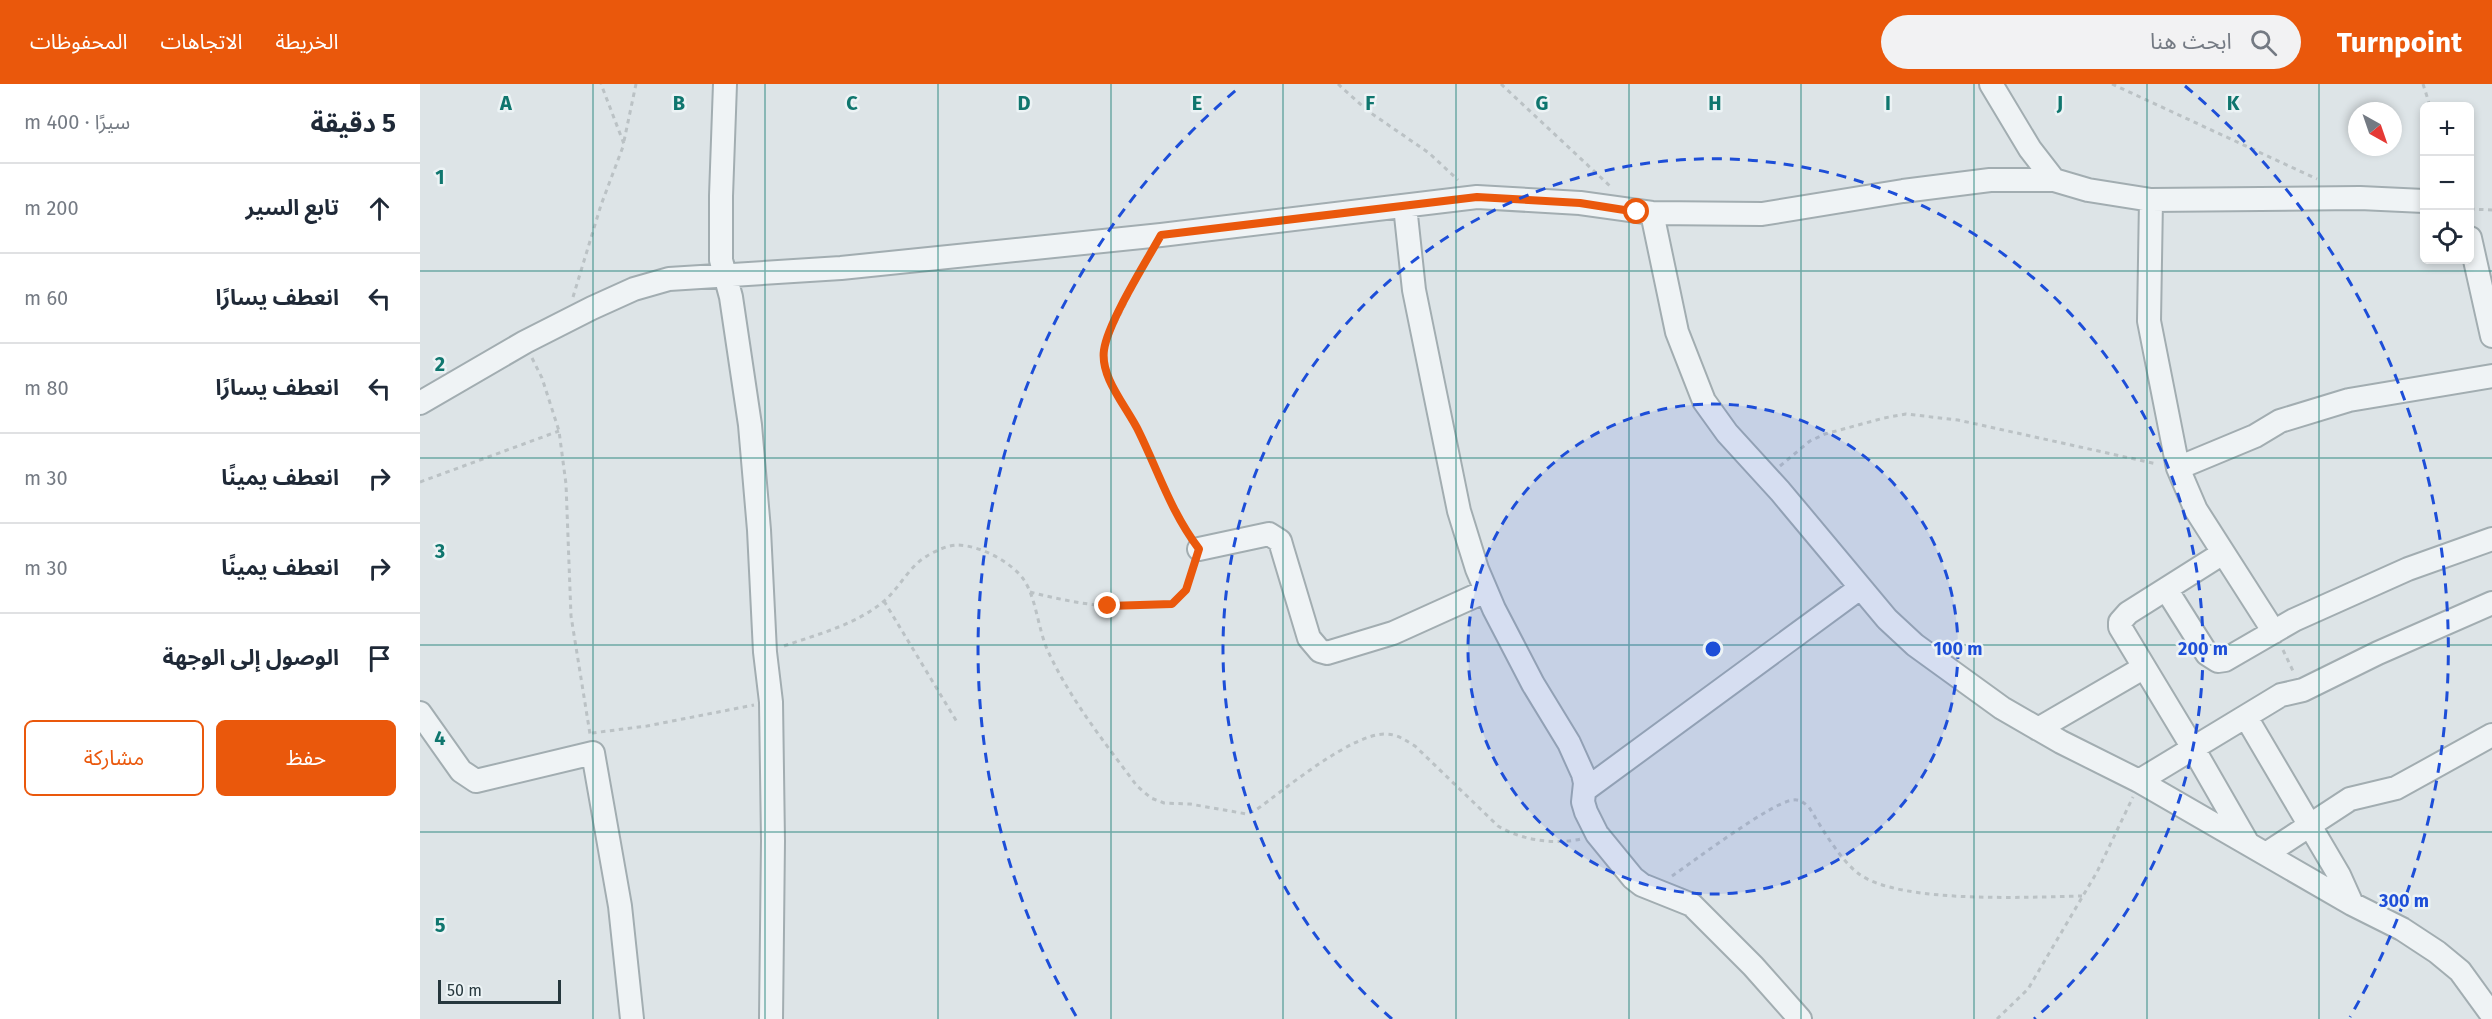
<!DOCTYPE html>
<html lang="ar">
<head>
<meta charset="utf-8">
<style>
  :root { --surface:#fff; --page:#f2f2f3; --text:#1f2937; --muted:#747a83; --line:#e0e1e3; --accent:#ea580c }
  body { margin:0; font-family:"Fira Sans","Noto Sans Arabic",sans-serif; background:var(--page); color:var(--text); direction:rtl }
  .controls { position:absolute; right:18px; top:18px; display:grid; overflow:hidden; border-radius:9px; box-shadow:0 3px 9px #0003 }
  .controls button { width:54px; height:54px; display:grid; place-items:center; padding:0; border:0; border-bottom:2px solid var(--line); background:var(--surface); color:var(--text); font:30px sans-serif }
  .compass { position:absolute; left:1928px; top:18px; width:54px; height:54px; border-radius:50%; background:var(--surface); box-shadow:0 3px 9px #0003; rotate:140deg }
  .scale { position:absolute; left:18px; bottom:15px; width:123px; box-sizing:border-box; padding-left:6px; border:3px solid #26373d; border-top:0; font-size:16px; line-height:21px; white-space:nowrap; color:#26373d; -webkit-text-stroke:4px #ecf3f5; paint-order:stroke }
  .stop { position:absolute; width:18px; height:18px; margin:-14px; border:4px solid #ea580c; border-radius:50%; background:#fff }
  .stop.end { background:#ea580c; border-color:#fff; box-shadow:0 2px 6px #0008 }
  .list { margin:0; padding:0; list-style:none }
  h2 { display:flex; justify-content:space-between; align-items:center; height:78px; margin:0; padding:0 24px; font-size:26px }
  h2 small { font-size:20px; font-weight:400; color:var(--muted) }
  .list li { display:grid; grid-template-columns:39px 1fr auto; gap:18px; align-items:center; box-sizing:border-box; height:90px; padding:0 24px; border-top:2px solid var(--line) }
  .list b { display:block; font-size:22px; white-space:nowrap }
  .list em { font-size:20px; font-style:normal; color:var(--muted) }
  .actions { display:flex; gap:12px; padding:18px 24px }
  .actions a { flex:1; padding:14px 0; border:2px solid var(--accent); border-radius:9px; text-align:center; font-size:21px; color:var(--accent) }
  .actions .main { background:var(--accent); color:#fff }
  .icon { flex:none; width:33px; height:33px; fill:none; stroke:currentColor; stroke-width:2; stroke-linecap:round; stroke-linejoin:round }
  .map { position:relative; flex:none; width:2072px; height:935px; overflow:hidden; direction:ltr }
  header { display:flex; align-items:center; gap:36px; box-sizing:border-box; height:84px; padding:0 30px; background:var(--accent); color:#fff }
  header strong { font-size:28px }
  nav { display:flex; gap:33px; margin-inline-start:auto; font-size:21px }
  .search { width:420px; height:54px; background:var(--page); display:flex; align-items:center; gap:15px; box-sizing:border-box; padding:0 21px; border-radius:33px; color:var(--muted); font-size:22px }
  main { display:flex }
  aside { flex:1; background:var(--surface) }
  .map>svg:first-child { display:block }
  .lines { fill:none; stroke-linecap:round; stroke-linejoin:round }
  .minor-casing { stroke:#a2adb1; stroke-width:26 }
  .path { stroke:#bbc2c5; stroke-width:3; stroke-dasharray:4.5 4.5; stroke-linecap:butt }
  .minor { stroke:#eff3f5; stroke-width:22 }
  .route { stroke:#ea580c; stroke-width:8 }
  .grid { fill:none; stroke:#0f766e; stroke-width:1.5; stroke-opacity:0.55 }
  .ring { fill:none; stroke:#1d4ed8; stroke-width:3; stroke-dasharray:10 8 }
  .grid-label { font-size:20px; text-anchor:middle; font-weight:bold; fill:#0f766e; stroke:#ecf3f5; stroke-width:5; stroke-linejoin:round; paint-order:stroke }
  .centre { fill:#1d4ed8; stroke:#ecf3f5; stroke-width:3 }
  .ring-label { font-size:18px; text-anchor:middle; font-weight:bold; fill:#1d4ed8; stroke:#ecf3f5; stroke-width:5; stroke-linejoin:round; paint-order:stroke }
</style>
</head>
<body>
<header>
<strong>Turnpoint</strong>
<div class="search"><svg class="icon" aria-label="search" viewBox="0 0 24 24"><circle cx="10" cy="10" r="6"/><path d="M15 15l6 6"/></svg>ابحث هنا</div>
<nav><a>الخريطة</a><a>الاتجاهات</a><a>المحفوظات</a></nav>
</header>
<main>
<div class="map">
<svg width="2072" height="935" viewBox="0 0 2072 935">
  <rect width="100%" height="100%" fill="#dde4e7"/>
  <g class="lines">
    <g class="minor-casing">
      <path id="minor" d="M305 0 301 112V176L311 213 330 341 339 446 345 568 351 618 353 757 351 935
        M1571 0 1610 65 1634 96 1668 106 1731 116 1940 114 2004 117
        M1731 116 1729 237 1758 384 1776 426 1854 548
        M985 122 994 206 1039 427 1057 485 1074 525 1113 600 1149 659 1163 690 1165 699 1163 718 1166 728 1177 750 1213 794 1222 801 1272 821 1333 882 1380 935
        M1232 129 1257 248 1284 317 1307 349 1360 407 1467 535 1495 561 1582 624 1641 658 1719 697 1932 820 1982 845 2017 868 2040 887 2072 931
        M2050 154 2072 252
        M0 319 105 258 172 224 214 205 249 195 421 184 741 151 1057 113 1160 119 1232 129 1342 130 1483 107 1570 96H1634
        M1758 384 1835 352 1860 337 1929 316 2072 292
        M779 465 849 450 860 457 862 464 889 554 900 567 907 569 973 549 1066 507
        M1803 469 1708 529 1700 538V543L1773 664 1827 758
        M1746 505 1787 570 1798 577 1805 576 1874 536 1988 485 2072 455
        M0 629 41 687 56 697 173 669 200 822 212 935
        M1826 633 1919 791 1932 820
        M1618 645 1723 584
        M1719 697 1861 611 1883 606 1958 569 2072 519
        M1165 706 1440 504
        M1846 770 1930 715 1976 704 2072 651"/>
    </g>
    <path class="path" d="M918 0 948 27 1009 69 1038 96
      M1081 0 1191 103
      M1692 0 1897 95
      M2003 0 2010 22
      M204 57 216 0
      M2050 125 2072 126
      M730 171 686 258 685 285 719 349 753 426 769 451
      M153 213 181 121 204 60 181 0
      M112 274 122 294 139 347 146 400 151 532 170 650
      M1360 382 1390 357 1405 350 1464 334 1486 330 1538 336 1737 380
      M0 398 139 347
      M610 508C657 520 704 528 752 520L766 506 775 481
      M464 517 537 638
      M364 562C398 550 435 541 463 518 479 505 489 482 507 472 515 467 528 461 537 461 559 461 592 478 604 496 616 514 618 544 627 565 649 614 685 659 717 702L731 714 744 719 770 720 827 730 836 726C865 705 931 650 965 650 977 650 985 656 995 662L1078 742C1101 756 1134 761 1161 755
      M1863 566 1874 589
      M172 649 227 642 334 621
      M1252 792C1274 777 1352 718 1373 716 1380 715 1384 719 1389 723 1401 743 1420 776 1439 790 1480 820 1609 813 1662 812
      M1577 935 1608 905 1677 788 1713 713"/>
    <use href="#minor" class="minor"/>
  </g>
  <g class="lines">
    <path class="route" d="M688 522 752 520 766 506 779 465C751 428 739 389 719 348 707 323 680 294 684 266 688 238 726 178 741 151L1057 113 1160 119 1217 128"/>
  </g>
  <path class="grid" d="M173 0V935M345 0V935M518 0V935M691 0V935M863 0V935M1036 0V935M1209 0V935M1381 0V935M1554 0V935M1727 0V935M1899 0V935M0 187H2072M0 374H2072M0 561H2072M0 748H2072"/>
  <circle cx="1293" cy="565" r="245" fill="#1d4ed8" fill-opacity=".12"/>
  <g class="ring">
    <circle cx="1293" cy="565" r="245"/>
    <path d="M972 935A490 490 0 1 1 1614 935"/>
    <path d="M656 932A735 735 0 0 1 821 2M1765 2A735 735 0 0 1 1930 933"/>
  </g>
  <g class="grid-label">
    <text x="86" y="26">A</text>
    <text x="259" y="26">B</text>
    <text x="432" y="26">C</text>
    <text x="604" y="26">D</text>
    <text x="777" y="26">E</text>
    <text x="950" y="26">F</text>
    <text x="1122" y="26">G</text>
    <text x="1295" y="26">H</text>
    <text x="1468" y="26">I</text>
    <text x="1640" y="26">J</text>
    <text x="1813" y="26">K</text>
    <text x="20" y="100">1</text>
    <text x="20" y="287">2</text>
    <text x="20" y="474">3</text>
    <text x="20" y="661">4</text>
    <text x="20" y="848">5</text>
  </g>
  <circle cx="1293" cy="565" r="9" class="centre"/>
  <g class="ring-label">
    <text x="1538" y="571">100 m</text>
    <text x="1783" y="571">200 m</text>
    <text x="1984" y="823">300 m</text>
  </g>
</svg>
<div class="controls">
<button>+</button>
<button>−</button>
<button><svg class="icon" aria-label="locate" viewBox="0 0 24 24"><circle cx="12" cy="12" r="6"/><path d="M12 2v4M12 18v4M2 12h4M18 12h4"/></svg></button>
</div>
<svg class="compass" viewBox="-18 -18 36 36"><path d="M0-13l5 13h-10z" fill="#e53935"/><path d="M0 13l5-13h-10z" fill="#747a83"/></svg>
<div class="scale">50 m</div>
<div class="stop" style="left:1217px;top:128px"></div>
<div class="stop end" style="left:688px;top:522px"></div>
</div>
<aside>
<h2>5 دقيقة<small>سيرًا · 400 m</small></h2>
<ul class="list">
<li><svg class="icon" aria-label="ahead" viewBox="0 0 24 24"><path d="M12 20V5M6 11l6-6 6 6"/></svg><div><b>تابع السير</b></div><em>200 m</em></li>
<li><svg class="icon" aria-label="left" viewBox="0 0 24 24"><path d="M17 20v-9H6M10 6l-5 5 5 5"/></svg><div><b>انعطف يسارًا</b></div><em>60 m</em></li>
<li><svg class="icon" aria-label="left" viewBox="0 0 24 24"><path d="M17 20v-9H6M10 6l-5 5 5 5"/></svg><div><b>انعطف يسارًا</b></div><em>80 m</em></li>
<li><svg class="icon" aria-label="right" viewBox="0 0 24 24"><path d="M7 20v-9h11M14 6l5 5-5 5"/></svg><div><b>انعطف يمينًا</b></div><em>30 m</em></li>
<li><svg class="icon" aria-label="right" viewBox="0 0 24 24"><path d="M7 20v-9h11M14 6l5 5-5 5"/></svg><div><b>انعطف يمينًا</b></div><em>30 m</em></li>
<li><svg class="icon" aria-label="arrive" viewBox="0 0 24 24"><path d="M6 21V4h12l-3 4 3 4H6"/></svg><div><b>الوصول إلى الوجهة</b></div></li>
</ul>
<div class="actions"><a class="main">حفظ</a><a>مشاركة</a></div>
</aside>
</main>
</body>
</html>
